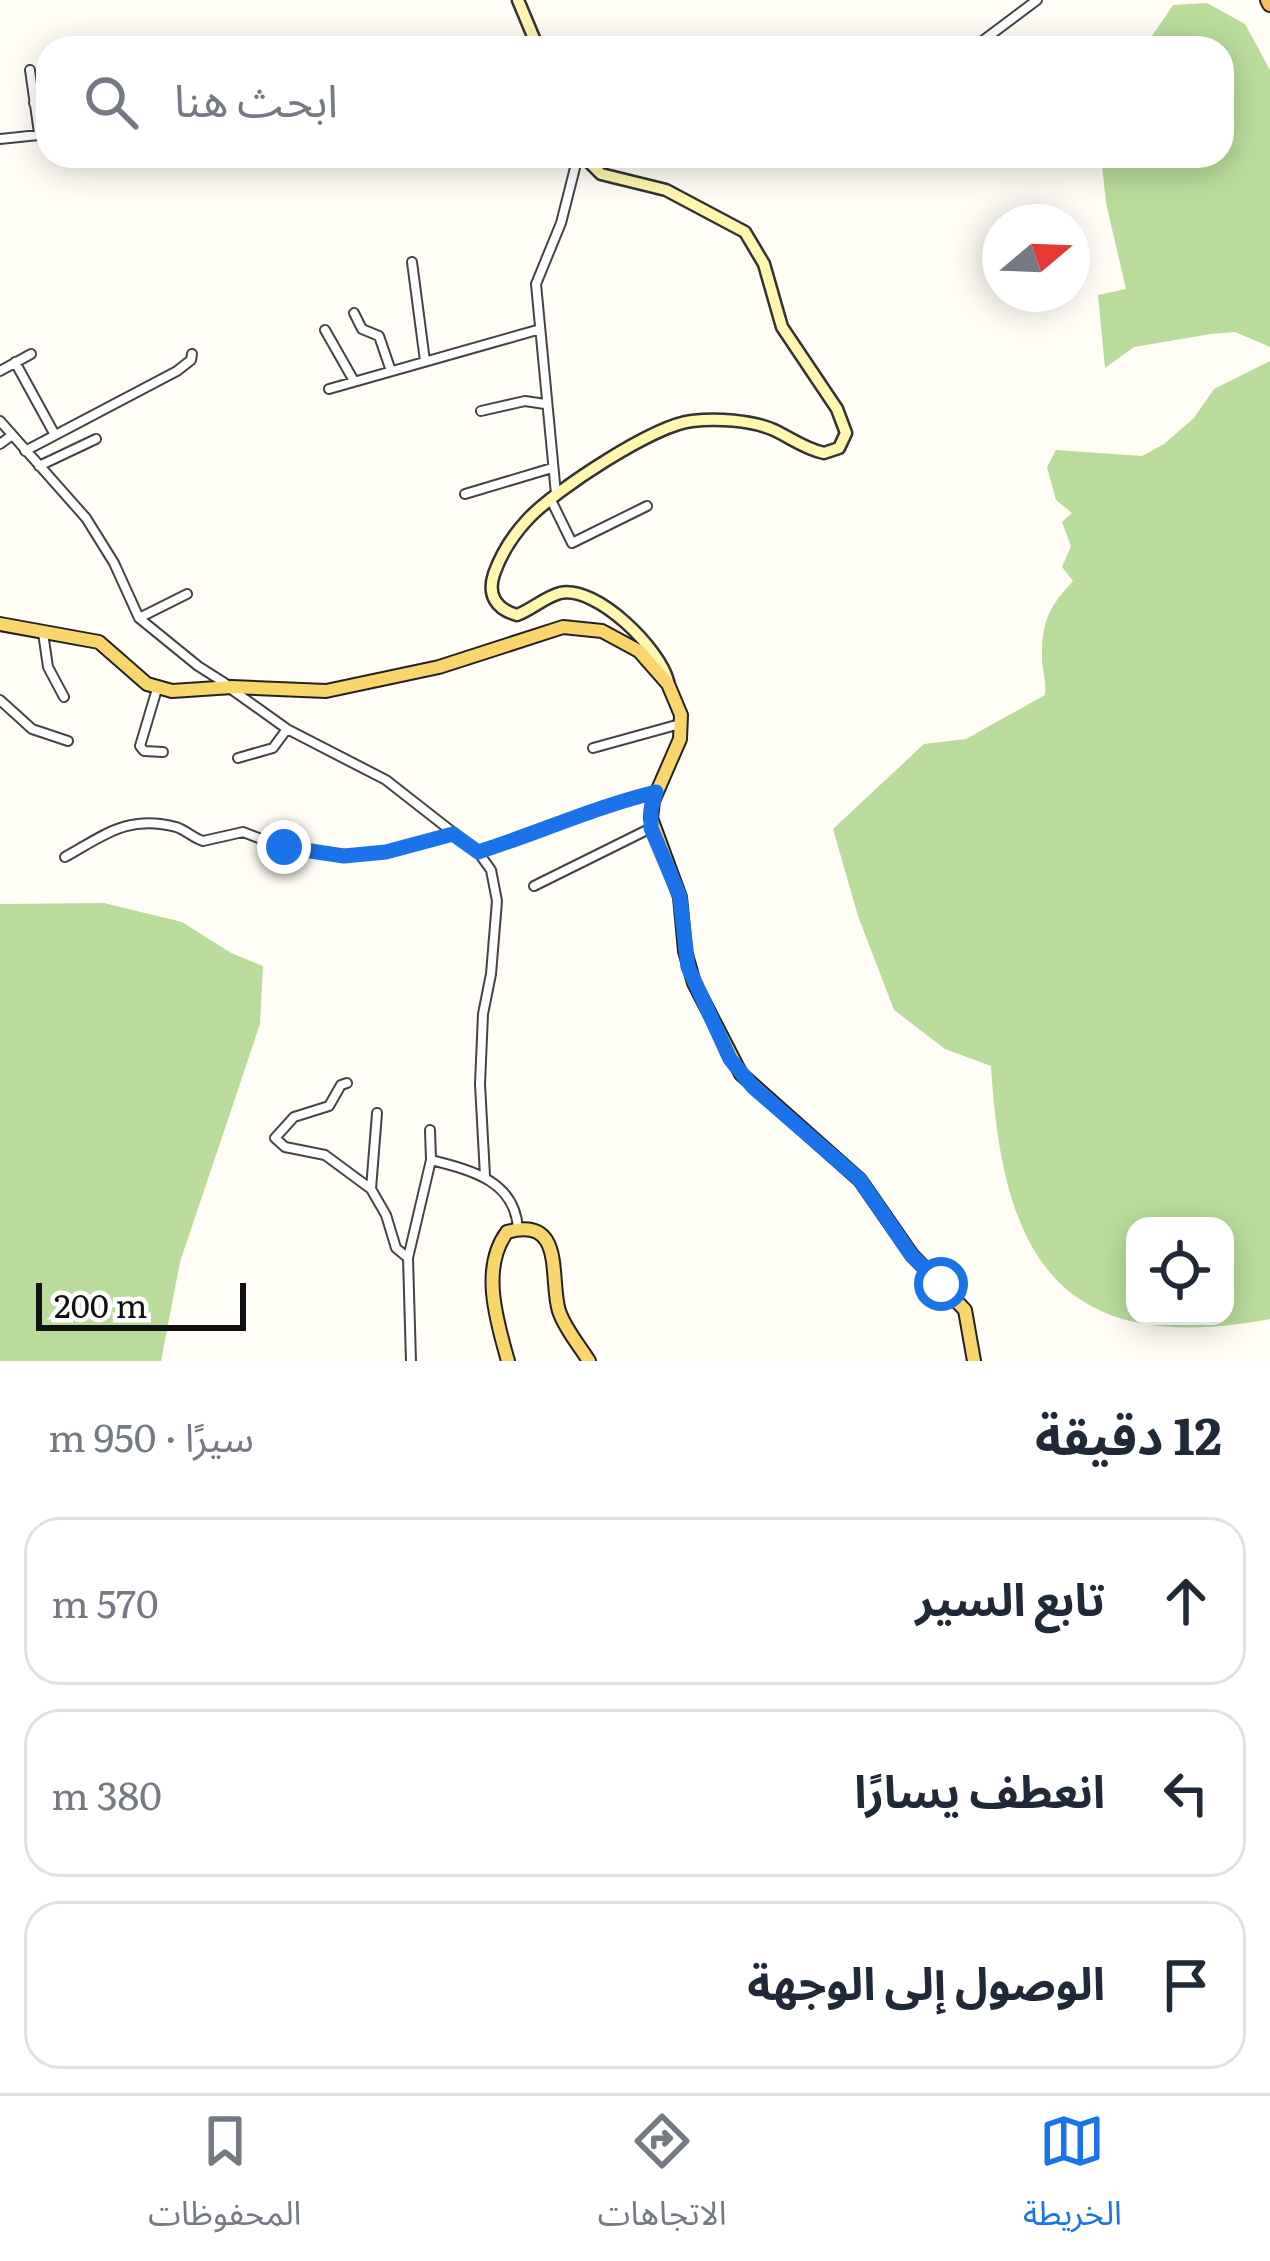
<!DOCTYPE html>
<html lang="ar">
<head>
<meta charset="utf-8">
<style>
  :root { --surface:#fff; --page:#f2f2f3; --text:#1f2937; --muted:#747a83; --line:#e0e1e3; --accent:#1a73e8 }
  body { margin:0; font-family:Literata,"Noto Sans Arabic",serif; background:var(--page); color:var(--text); direction:rtl }
  .controls { position:absolute; right:36px; bottom:36px; display:grid; overflow:hidden; border-radius:24px; box-shadow:0 6px 30px #0003 }
  .controls button { width:108px; height:108px; display:grid; place-items:center; padding:0; border:0; border-bottom:3px solid var(--line); background:var(--surface); color:var(--text); font:60px sans-serif }
  .compass { position:absolute; left:982px; top:204px; width:108px; height:108px; border-radius:50%; background:var(--surface); box-shadow:0 6px 30px #0003; rotate:71deg }
  .scale { position:absolute; left:36px; bottom:30px; width:210px; box-sizing:border-box; padding-left:12px; border:6px solid #111; border-top:0; font-size:33px; line-height:42px; white-space:nowrap; color:#111; -webkit-text-stroke:9px #fff; paint-order:stroke }
  .stop { position:absolute; width:36px; height:36px; margin:-27px; border:9px solid #1a73e8; border-radius:50%; background:#fff }
  .stop.end { background:#1a73e8; border-color:#fff; box-shadow:0 3px 12px #0008 }
  .list { margin:0; padding:0; list-style:none }
  h2 { display:flex; justify-content:space-between; align-items:center; height:156px; margin:0; padding:0 48px; font-size:51px }
  h2 small { font-size:39px; font-weight:400; color:var(--muted) }
  .list li { display:grid; grid-template-columns:78px 1fr auto; gap:36px; align-items:center; box-sizing:border-box; height:168px; margin:0 24px 24px; padding:0 24px; border:3px solid var(--line); border-radius:36px }
  .list b { display:block; font-size:45px; white-space:nowrap }
  .list em { font-size:39px; font-style:normal; color:var(--muted) }
  .icon { flex:none; width:66px; height:66px; fill:none; stroke:currentColor; stroke-width:2; stroke-linecap:round; stroke-linejoin:round }
  .map { position:relative; flex:none; width:1270px; height:1361px; overflow:hidden; direction:ltr }
  .search { position:absolute; background:var(--surface); box-shadow:0 6px 30px #0003; left:36px; right:36px; top:36px; height:132px; display:flex; align-items:center; gap:30px; box-sizing:border-box; padding:0 42px; border-radius:36px; color:var(--muted); font-size:45px }
  .sheet { height:732px; background:var(--surface) }
  nav { display:flex; justify-content:space-around; align-items:center; box-sizing:border-box; height:168px; border-top:3px solid var(--line); background:var(--surface); font-size:33px; color:var(--muted) }
  nav a { display:grid; justify-items:center; gap:6px }
  nav .on { color:var(--accent) }
  .map>svg:first-child { display:block }
  .forest { fill:#b9dc9c; fill-rule:evenodd }
  .lines { fill:none; stroke-linecap:round; stroke-linejoin:round }
  .minor-casing { stroke:#444; stroke-width:12 }
  .secondary-casing { stroke:#333; stroke-width:15 }
  .primary-casing { stroke:#222; stroke-width:16 }
  .trunk-casing { stroke:#222; stroke-width:18 }
  .minor { stroke:#fff; stroke-width:8 }
  .secondary { stroke:#fff6b0; stroke-width:10 }
  .primary { stroke:#f9d66b; stroke-width:12 }
  .trunk { stroke:#f7bc64; stroke-width:14 }
  .route { stroke:#1a73e8; stroke-width:15 }
</style>
</head>
<body>
<div class="map">
<svg width="1270" height="1361" viewBox="0 0 1270 1361">
  <rect width="100%" height="100%" fill="#fffdf5"/>
  <path class="forest" d="M1207 3 1245 24 1270 70V347L1235 332 1211 334 1134 347 1105 368 1098 295 1126 289 1106 203 1101 156H1222V48H1144L1173 5Z
    M1270 361V1319C1050 1361 1002 1244 991 1066L945 1049 894 1010 858 916 833 829 924 744 966 739 1045 695C1047 679 1041 668 1042 654 1042 619 1051 605 1073 581L1062 567 1071 546 1062 522 1072 513 1056 500 1047 467 1056 450 1142 456 1164 444 1194 418 1214 389ZM1225 1226V1316H1135V1226Z
    M104 903 182 922 231 953 263 966 260 1024 180 1262 161 1361H0V904Z"/>
  <g class="lines">
    <g class="minor-casing">
      <path id="minor" d="M973 48 1037 0
        M30 70 39 133
        M34 103 48 102
        M0 139 48 134
        M144 156 179 161 249 156
        M412 262 425 361
        M354 313 362 329 379 336 391 371
        M325 330 354 381
        M15 362 55 435
        M0 371 31 354
        M329 389 537 330
        M481 411 525 401 545 404
        M0 421 86 518 114 563 139 618 198 666 231 687
        M0 444 11 436
        M25 451 177 371 191 360 192 354
        M39 466 96 439
        M465 494 552 468
        M556 494 536 284 561 223 578 156
        M551 500 572 543 647 506
        M139 618 187 594
        M43 633 48 667 64 697
        M157 689 140 746 144 751 163 752
        M231 689 287 729 386 780 478 852 491 870 497 901 491 974 483 1014 480 1084 485 1176
        M0 700 32 729 68 741
        M593 748 680 724
        M238 758 273 748 287 729
        M478 852C538 833 594 808 655 792
        M65 857C103 836 128 814 176 827 186 830 193 838 203 841L243 832 282 847 344 856 386 852 451 834
        M534 886 651 828
        M347 1083 341 1085 329 1106 294 1117 275 1138 285 1147 325 1155 371 1189
        M377 1113 371 1189 386 1215 396 1248 408 1258
        M431 1160C470 1170 515 1180 518 1229
        M411 1361 408 1258 431 1160 430 1130"/>
    </g>
    <g class="secondary-casing">
      <path id="secondary" d="M518 0 538 48
        M583 156 601 174 666 190 745 232 764 264 782 327 837 409 846 433 839 448 824 453C805 449 791 438 774 430 751 420 716 418 692 421 654 425 555 490 528 519 513 535 501 554 494 574 487 595 496 609 517 615 531 610 545 597 560 593 597 585 660 649 668 681"/>
    </g>
    <g class="primary-casing">
      <path id="primary" d="M0 624 99 642 147 684 172 691 232 687 326 691 439 667 563 627 602 631 639 651 668 684 681 715 680 739 653 801 651 818 680 897 685 951 694 983 741 1074 860 1180 912 1255 965 1310 974 1361
        M508 1361C497 1322 480 1268 507 1232 566 1215 549 1279 559 1311 565 1329 579 1345 589 1361"/>
    </g>
    <g class="trunk-casing">
      <path id="trunk" d="M1268 0 1270 4"/>
    </g>
    <use href="#minor" class="minor"/>
    <use href="#secondary" class="secondary"/>
    <use href="#primary" class="primary"/>
    <use href="#trunk" class="trunk"/>
  </g>
  <g class="lines">
    <path class="route" d="M284 847 344 856 386 852 453 834 478 852C538 833 595 807 656 792L651 809V828L680 897 688 967 730 1059 753 1087 860 1180 912 1256 941 1284"/>
  </g>
</svg>
<div class="controls">
<button><svg class="icon" aria-label="locate" viewBox="0 0 24 24"><circle cx="12" cy="12" r="6"/><path d="M12 2v4M12 18v4M2 12h4M18 12h4"/></svg></button>
</div>
<svg class="compass" viewBox="-18 -18 36 36"><path d="M0-13l5 13h-10z" fill="#e53935"/><path d="M0 13l5-13h-10z" fill="#747a83"/></svg>
<div class="scale">200 m</div>
<div class="stop" style="left:941px;top:1284px"></div>
<div class="stop end" style="left:284px;top:847px"></div>
<div class="search"><svg class="icon" aria-label="search" viewBox="0 0 24 24"><circle cx="10" cy="10" r="6"/><path d="M15 15l6 6"/></svg>ابحث هنا</div>
</div>
<section class="sheet">
<h2>12 دقيقة<small>سيرًا · 950 m</small></h2>
<ul class="list">
<li><svg class="icon" aria-label="ahead" viewBox="0 0 24 24"><path d="M12 20V5M6 11l6-6 6 6"/></svg><div><b>تابع السير</b></div><em>570 m</em></li>
<li><svg class="icon" aria-label="left" viewBox="0 0 24 24"><path d="M17 20v-9H6M10 6l-5 5 5 5"/></svg><div><b>انعطف يسارًا</b></div><em>380 m</em></li>
<li><svg class="icon" aria-label="arrive" viewBox="0 0 24 24"><path d="M6 21V4h12l-3 4 3 4H6"/></svg><div><b>الوصول إلى الوجهة</b></div></li>
</ul>
</section>
<nav>
<a class="on"><svg class="icon" aria-label="map" viewBox="0 0 24 24"><path d="M3 6l6-2 6 2 6-2v14l-6 2-6-2-6 2zM9 4v14M15 6v14"/></svg>الخريطة</a>
<a><svg class="icon" aria-label="directions" viewBox="0 0 24 24"><path d="M12 3l9 9-9 9-9-9zM9 14v-3h6M13 9l2 2-2 2"/></svg>الاتجاهات</a>
<a><svg class="icon" aria-label="saved" viewBox="0 0 24 24"><path d="M7 4h10v16l-5-4-5 4z"/></svg>المحفوظات</a>
</nav>
</body>
</html>
